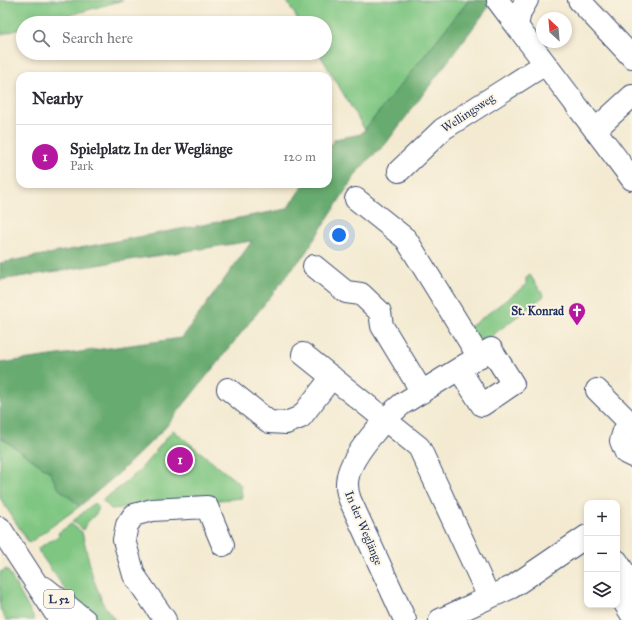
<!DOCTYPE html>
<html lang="en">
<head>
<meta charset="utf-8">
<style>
  :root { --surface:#fff; --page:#f2f2f3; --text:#2b2b33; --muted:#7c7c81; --line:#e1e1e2; --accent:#b5179e }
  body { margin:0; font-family:"IM FELL Great Primer",serif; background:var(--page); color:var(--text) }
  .controls { position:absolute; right:12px; bottom:12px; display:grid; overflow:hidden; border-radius:8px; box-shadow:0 2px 6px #0003 }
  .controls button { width:36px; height:36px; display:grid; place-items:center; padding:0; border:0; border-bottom:1px solid var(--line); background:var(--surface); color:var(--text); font:20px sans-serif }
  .compass { position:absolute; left:536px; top:12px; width:36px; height:36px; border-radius:50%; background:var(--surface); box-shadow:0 2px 6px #0003; rotate:334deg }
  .you { position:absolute; left:339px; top:235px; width:14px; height:14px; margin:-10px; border:3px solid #fff; border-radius:50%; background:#1a73e8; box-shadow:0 0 0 6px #1a73e833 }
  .badge { display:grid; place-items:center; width:26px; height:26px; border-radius:50%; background:var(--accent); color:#fff; font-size:13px; font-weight:700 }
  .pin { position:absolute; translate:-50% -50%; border:2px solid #fff; box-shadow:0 1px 4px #0006 }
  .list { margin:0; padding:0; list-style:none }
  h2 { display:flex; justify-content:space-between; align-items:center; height:52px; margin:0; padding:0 16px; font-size:17px }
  h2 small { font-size:13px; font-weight:400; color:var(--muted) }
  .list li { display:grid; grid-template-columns:26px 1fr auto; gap:12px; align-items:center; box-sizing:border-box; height:64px; padding:0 16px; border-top:1px solid var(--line) }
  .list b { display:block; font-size:15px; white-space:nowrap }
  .list p { margin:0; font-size:13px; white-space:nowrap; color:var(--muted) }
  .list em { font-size:13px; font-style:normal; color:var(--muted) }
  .icon { flex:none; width:22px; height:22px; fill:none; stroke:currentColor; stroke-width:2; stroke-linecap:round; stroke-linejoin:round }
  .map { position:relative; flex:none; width:632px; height:620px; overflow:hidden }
  .search { position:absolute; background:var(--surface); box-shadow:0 2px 6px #0003; left:16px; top:16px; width:316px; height:44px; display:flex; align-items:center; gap:10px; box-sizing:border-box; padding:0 14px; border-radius:22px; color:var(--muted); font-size:15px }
  .panel { position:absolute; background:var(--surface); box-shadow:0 2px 6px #0003; left:16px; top:72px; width:316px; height:116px; border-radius:12px }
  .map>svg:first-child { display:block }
  .green { fill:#7fc682; stroke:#4d7a70 }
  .forest { fill:#67ab70; stroke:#416d67 }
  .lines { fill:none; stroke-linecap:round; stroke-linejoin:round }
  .minor-casing { stroke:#3b4b6f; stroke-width:24 }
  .major-casing { stroke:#3b4b6f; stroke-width:24 }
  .minor { stroke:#fff; stroke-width:22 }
  .major { stroke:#fff; stroke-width:22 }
  .labels { text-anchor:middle; stroke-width:4; stroke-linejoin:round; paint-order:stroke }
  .shield { fill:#fcf5e5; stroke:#5e6a86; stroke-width:1 }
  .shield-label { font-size:11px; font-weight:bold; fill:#1b2f5e }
  .street-label { font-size:12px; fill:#1b2f5e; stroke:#fcf5e5 }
  .poi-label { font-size:12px; font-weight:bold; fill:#1b2f5e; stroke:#fcf5e5; text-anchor:end }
</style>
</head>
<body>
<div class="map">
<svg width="632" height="620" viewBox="0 0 632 620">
  <rect width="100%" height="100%" fill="#fcf5e5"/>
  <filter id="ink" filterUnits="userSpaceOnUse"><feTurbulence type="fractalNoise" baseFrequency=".025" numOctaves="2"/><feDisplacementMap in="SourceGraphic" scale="8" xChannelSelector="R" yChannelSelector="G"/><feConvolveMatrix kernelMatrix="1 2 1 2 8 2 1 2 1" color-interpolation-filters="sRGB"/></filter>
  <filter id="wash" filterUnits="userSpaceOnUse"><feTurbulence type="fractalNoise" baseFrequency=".012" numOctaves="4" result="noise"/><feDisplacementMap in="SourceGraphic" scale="16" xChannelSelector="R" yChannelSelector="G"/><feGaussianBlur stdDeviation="0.9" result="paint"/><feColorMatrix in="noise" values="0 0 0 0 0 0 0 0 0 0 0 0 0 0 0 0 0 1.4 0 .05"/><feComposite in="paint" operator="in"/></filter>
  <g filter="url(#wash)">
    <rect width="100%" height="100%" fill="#f3ead1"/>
    <path class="green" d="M0 0H123L42 23H23V28L0 35Z
      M286 0H469L365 130 319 53H325V23H300Z
      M530 275 544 296 477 347 466 330 526 285V278Z
      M173 430 241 485 242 498 111 509 102 500 123 485 140 470Z
      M0 437 50 472 58 488 80 506 29 543 0 498Z
      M94 503 98 506C99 517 87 518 83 530L78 525 72 522Z
      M71 524 82 532 93 578 99 593 103 604 115 620H100L87 609 67 592 39 552 38 548 59 536 58 533Z
      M7 569 35 620H6L0 609V572Z"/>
    <path class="forest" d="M469 0H494L384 146 370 158 358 171 306 252 165 428 118 474 80 506 58 488 50 472 0 437V363L182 338 252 241 0 280V263L287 209 304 184H328V149L335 139 361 134Z"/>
  </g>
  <g filter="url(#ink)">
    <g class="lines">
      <g class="minor-casing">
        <path id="minor" d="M579 0 632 57
          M498 1 632 179
          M517 26 520 12 527 0
          M595 130 632 96
          M399 171 443 129 545 64
          M356 199 406 239 479 357
          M314 266 346 292 361 294 380 312 382 326 422 392
          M303 354 419 447 489 597
          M228 389 269 422 286 423 301 417 332 377
          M597 390 632 425 624 431 621 441 626 453 632 456
          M617 561 632 585
          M617 591 632 615
          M165 620 134 575 124 540 127 525 134 515 152 510 207 507 223 545
          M405 620 350 500C347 492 346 484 348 476 352 455 385 418 402 404L491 349 513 384 482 405 459 369
          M440 620 512 587 587 536"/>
      </g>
      <g class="major-casing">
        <path id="major" d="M0 528 60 620
          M45 588 85 620"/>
      </g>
      <use href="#minor" class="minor"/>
      <use href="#major" class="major"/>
    </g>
  </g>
  <defs>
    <g id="church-pin" transform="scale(0.9)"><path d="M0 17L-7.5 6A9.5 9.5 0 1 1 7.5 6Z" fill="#b5179e" stroke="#fcf5e5"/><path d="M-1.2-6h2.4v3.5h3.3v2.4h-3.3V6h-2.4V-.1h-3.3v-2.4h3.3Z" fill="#fff"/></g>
  </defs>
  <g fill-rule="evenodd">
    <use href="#church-pin" x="577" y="311"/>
  </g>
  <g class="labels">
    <rect class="shield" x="44" y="590" width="30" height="18" rx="3"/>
    <g class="shield-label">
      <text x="59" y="603">L 52</text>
    </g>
    <g class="street-label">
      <text transform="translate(468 113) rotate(-33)" y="4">Wellingsweg</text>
      <text transform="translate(364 528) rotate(67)" y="4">In der Weglänge</text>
    </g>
    <g class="poi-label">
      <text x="564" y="315">St. Konrad</text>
    </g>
  </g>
</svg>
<div class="controls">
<button>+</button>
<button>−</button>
<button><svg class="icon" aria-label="layers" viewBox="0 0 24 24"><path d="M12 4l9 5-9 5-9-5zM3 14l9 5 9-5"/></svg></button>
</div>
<svg class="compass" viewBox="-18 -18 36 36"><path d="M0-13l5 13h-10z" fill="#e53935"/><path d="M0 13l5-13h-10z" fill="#7c7c81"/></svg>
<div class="you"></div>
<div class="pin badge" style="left:180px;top:460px">1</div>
<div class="search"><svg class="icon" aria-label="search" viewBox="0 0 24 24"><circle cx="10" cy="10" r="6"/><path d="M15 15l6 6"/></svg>Search here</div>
<section class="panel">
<h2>Nearby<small></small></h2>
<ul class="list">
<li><span class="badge">1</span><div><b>Spielplatz In der Weglänge</b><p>Park</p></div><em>120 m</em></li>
</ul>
</section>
</div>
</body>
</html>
